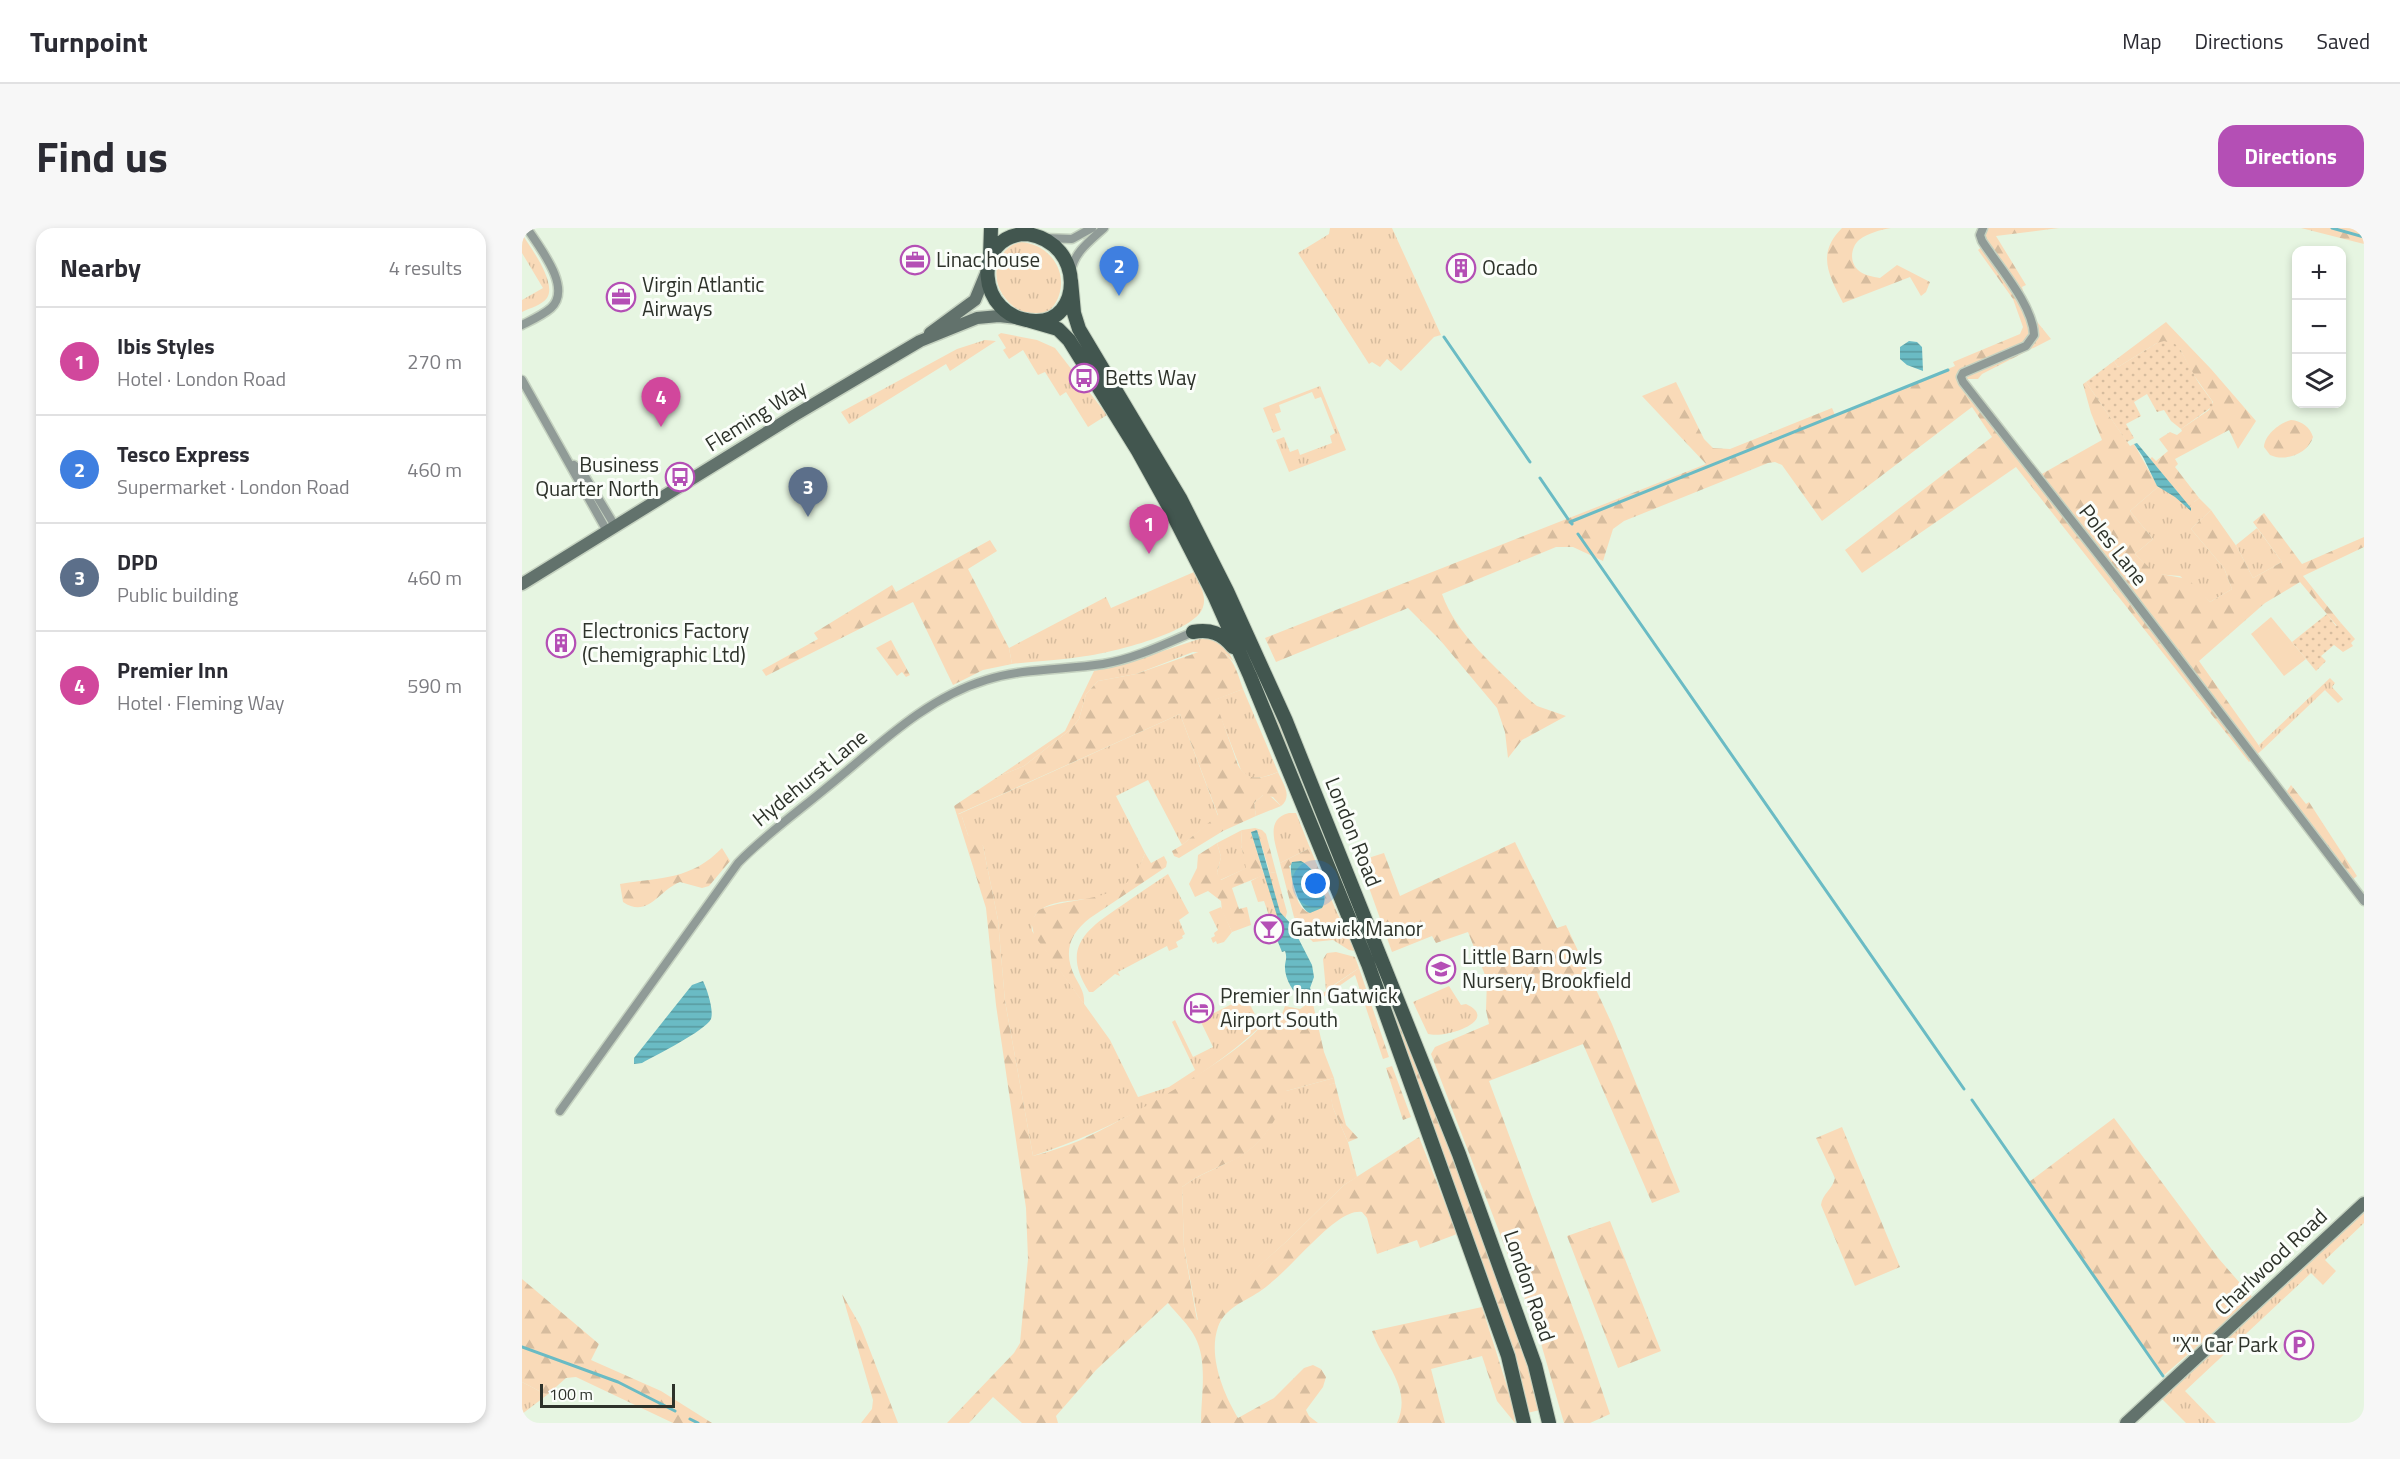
<!DOCTYPE html>
<html lang="en">
<head>
<meta charset="utf-8">
<style>
  :root { --surface:#fff; --page:#f7f7f7; --text:#2b2b33; --muted:#7c7c81; --line:#e1e1e2; --accent:#b44fb5 }
  body { margin:0; font-family:"Titillium Web",sans-serif; background:var(--page); color:var(--text) }
  .controls { position:absolute; right:18px; top:18px; display:grid; overflow:hidden; border-radius:12px; box-shadow:0 3px 9px #0003 }
  .controls button { width:54px; height:54px; display:grid; place-items:center; padding:0; border:0; border-bottom:2px solid var(--line); background:var(--surface); color:var(--text); font:30px sans-serif }
  .scale { position:absolute; left:18px; bottom:15px; width:135px; box-sizing:border-box; padding-left:6px; border:3px solid #2d322a; border-top:0; font-size:16px; line-height:21px; white-space:nowrap; color:#2d322a; -webkit-text-stroke:4px #fbfefa; paint-order:stroke }
  .you { position:absolute; left:794px; top:656px; width:21px; height:21px; margin:-15px; border:4px solid #fff; border-radius:50%; background:#1a73e8; box-shadow:0 0 0 9px #1a73e833 }
  .badge { display:grid; place-items:center; width:39px; height:39px; border-radius:50%; background:var(--accent); color:#fff; font-size:20px; font-weight:700 }
  .pin { position:absolute; translate:-50% -50px; filter:drop-shadow(0 2px 3px #0008) }
  .pin::after { content:''; position:absolute; top:32px; width:21px; height:18px; background:inherit; clip-path:polygon(0 0,100% 0,50% 100%) }
  .list { margin:0; padding:0; list-style:none }
  h2 { display:flex; justify-content:space-between; align-items:center; height:78px; margin:0; padding:0 24px; font-size:26px }
  h2 small { font-size:20px; font-weight:400; color:var(--muted) }
  .list li { display:grid; grid-template-columns:39px 1fr auto; gap:18px; align-items:center; box-sizing:border-box; height:108px; padding:0 24px; border-top:2px solid var(--line) }
  .list b { display:block; font-size:22px; white-space:nowrap }
  .list p { margin:0; font-size:20px; white-space:nowrap; color:var(--muted) }
  .list em { font-size:20px; font-style:normal; color:var(--muted) }
  .icon { flex:none; width:33px; height:33px; fill:none; stroke:currentColor; stroke-width:2; stroke-linecap:round; stroke-linejoin:round }
  .map { position:relative; flex:none; width:1842px; height:1195px; overflow:hidden; border-radius:18px }
  header { display:flex; align-items:center; gap:36px; box-sizing:border-box; height:84px; padding:0 30px; background:var(--surface); border-bottom:2px solid var(--line) }
  header strong { font-size:28px }
  nav { display:flex; gap:33px; margin-inline-start:auto; font-size:21px }
  .intro { display:flex; align-items:center; justify-content:space-between; box-sizing:border-box; height:144px; padding:0 36px }
  h1 { margin:0; font-size:42px }
  .button { padding:15px 27px; border-radius:18px; background:var(--accent); color:#fff; font-size:21px; font-weight:700 }
  main { display:flex; gap:36px; padding:0 36px }
  aside { flex:1; background:var(--surface); border-radius:18px; box-shadow:0 3px 9px #0003 }
  .map>svg:first-child { display:block }
  .grass { fill:url(#grass-tufts) }
  .forest { fill:url(#forest-firs) }
  .park { fill:#f9dab8 }
  .garden { fill:url(#garden-dots) }
  .water { fill:url(#water-rules) }
  .lines { fill:none; stroke-linecap:round; stroke-linejoin:round }
  .stream { stroke:#6abbc4; stroke-width:3 }
  .street-casing { stroke:#c5d2c0; stroke-width:11 }
  .secondary-casing { stroke:#c5d2c0; stroke-width:15 }
  .primary-casing { stroke:#c5d2c0; stroke-width:16 }
  .street { stroke:#909b97; stroke-width:8 }
  .secondary { stroke:#62726c; stroke-width:12 }
  .primary { stroke:#42564f; stroke-width:14 }
  .labels { text-anchor:middle; stroke-width:6; stroke-linejoin:round; paint-order:stroke }
  .poi-label { font-size:21px; fill:#2d322a; stroke:#fbfefa; text-anchor:start }
  .street-label { font-size:21px; fill:#2d322a; stroke:#fbfefa }
</style>
</head>
<body>
<header>
<strong>Turnpoint</strong>
<nav><a>Map</a><a>Directions</a><a>Saved</a></nav>
</header>
<div class="intro"><h1>Find us</h1><a class="button">Directions</a></div>
<main>
<aside>
<h2>Nearby<small>4 results</small></h2>
<ul class="list">
<li><span class="badge" style="background:#d1479c">1</span><div><b>Ibis Styles</b><p>Hotel · London Road</p></div><em>270 m</em></li>
<li><span class="badge" style="background:#3f7fe0">2</span><div><b>Tesco Express</b><p>Supermarket · London Road</p></div><em>460 m</em></li>
<li><span class="badge" style="background:#5c6f8a">3</span><div><b>DPD</b><p>Public building</p></div><em>460 m</em></li>
<li><span class="badge" style="background:#d1479c">4</span><div><b>Premier Inn</b><p>Hotel · Fleming Way</p></div><em>590 m</em></li>
</ul>
</aside>
<div class="map">
<svg width="1842" height="1195" viewBox="0 0 1842 1195">
  <defs>
    <pattern id="grass-tufts" width="24" height="20" patternUnits="userSpaceOnUse" patternTransform="scale(1.5)"><rect width="24" height="20" fill="#f9dab8"/><path d="M3 7l-1-3M5 7V3M7 7l1-3M15 17l-1-3M17 17v-4M19 17l1-3" fill="none" stroke="#d6bc9e"/></pattern>
    <pattern id="forest-firs" width="22" height="20" patternUnits="userSpaceOnUse" patternTransform="scale(1.5)"><rect width="22" height="20" fill="#f9dab8"/><path d="M5 1l3.5 6h-7zM16 11l3.5 6h-7z" fill="#d6bc9e"/></pattern>
    <pattern id="garden-dots" width="8" height="8" patternUnits="userSpaceOnUse" patternTransform="scale(1.5)"><rect width="8" height="8" fill="#f9dab8"/><path d="M2 2h.1M6 6h.1" fill="none" stroke="#d6bc9e" stroke-width="1.8" stroke-linecap="round"/></pattern>
    <pattern id="water-rules" width="6" height="5" patternUnits="userSpaceOnUse" patternTransform="scale(1.5)"><rect width="6" height="5" fill="#6abbc4"/><path d="M0 2.5h6" fill="none" stroke="#58999f"/></pattern>
  </defs>
  <rect width="100%" height="100%" fill="#e6f5e1"/>
  <path class="grass" d="M808 0H870L919 107 912 109 879 143 865 131 858 139 850 134 847 136 776 25 807 6Z
    M0 6C9 20 35 55 25 70 20 77 8 80 0 84V72L21 60 0 25Z
    M499 14C527 16 547 43 536 70 520 110 459 70 478 31 482 22 489 16 499 14Z
    M479 105 515 112 533 120 585 187 566 199 544 164 538 168 523 144 516 147 501 122 487 131 481 122 484 120 476 107Z
    M463 112 474 113 428 143 424 136 327 196 319 184 435 121Z
    M798 158 824 222 767 244 754 212 762 209 768 224 776 221 778 227 810 215 808 208 813 205 799 169 793 171 790 164 757 177 759 184 753 186 759 202 751 205 741 180Z
    M1636 259 1672 274 1677 270 1689 282 1669 301 1702 340 1710 361 1688 374 1658 348 1633 346 1613 326 1631 311 1608 283Z
    M1735 300 1760 334 1731 350 1714 317Z
    M669 303 732 433 869 767 927 951 666 304Z
    M672 344C677 355 685 367 681 379 674 404 589 425 564 428 540 432 515 433 490 436L487 420 584 369 589 380Z
    M680 410C698 408 705 421 712 434L704 426 671 424 614 446 576 453 564 466 557 491 549 501 502 538 477 548 543 503 572 443 602 436Z
    M1808 450 1813 455 1810 459 1821 471 1816 475 1803 462 1740 522 1737 517Z
    M721 461 756 544C743 549 729 555 719 542L692 472Z
    M658 486 696 588 660 617 626 552 594 568 623 625C620 633 618 641 614 647 605 658 590 665 577 669 554 675 508 668 510 703L588 812 616 869 647 859 673 842 650 794 653 792 671 829 691 819 678 792 724 769 739 798C676 856 592 901 511 928L483 773 476 692 461 618 446 607 440 589 435 587Z
    M741 567H747L759 578 734 588 732 575Z
    M767 585H774L788 620 758 635C754 617 742 591 767 585Z
    M720 602 719 617 725 640 698 652 695 645 699 629 695 615Z
    M729 604 748 645 754 644 765 684 763 692 750 696 742 673 736 674 729 653 742 646Z
    M646 646 667 685 657 692 663 706 660 708 661 710 654 714 656 719 647 723 645 718 596 744 598 748 593 746 571 764H567C539 720 563 702 599 678 614 667 630 657 646 646Z
    M699 679 710 704 702 714 695 716 694 713 691 715 689 710 693 708 692 705 696 702 687 684Z
    M800 680H813L833 723 827 722 811 712 791 714 778 700 772 689Z
    M814 724 833 729 837 740 804 762 801 731 805 725Z
    M927 758 939 777 944 776C979 792 924 811 906 806L891 774Z
    M812 850 813 855 807 857 811 880 826 914 835 949 822 957 765 1013 676 1093 662 1019 660 959C677 946 696 940 715 930 740 916 756 891 764 863Z
    M1842 983V995L1803 1032 1814 1043 1801 1057 1789 1045 1663 1163 1694 1195H1664L1639 1170Z
    M0 1154 25 1167 0 1186Z"/>
  <path class="forest" d="M1320 0H1369C1358 2 1346 5 1337 12 1329 19 1327 34 1336 42 1341 47 1351 49 1358 50L1375 37 1408 54 1404 64 1399 68 1388 49 1321 75C1307 47 1294 26 1320 0Z
    M1464 0H1537L1474 8 1504 57 1500 59 1508 85 1529 111 1460 146 1456 151H1444L1518 247 1580 212 1569 185 1561 156 1564 154 1608 218 1612 216 1636 259 1608 283 1631 311 1613 326 1633 345 1666 351 1688 374 1710 361 1702 340 1669 301 1689 282 1715 319 1731 350 1760 334 1731 294 1742 285 1780 336 1842 309V319L1781 348 1819 395 1815 398 1778 354 1743 375 1677 433 1740 522 1727 534 1494 239 1340 345 1323 322 1470 209 1450 179 1300 293 1260 237 1253 234 1246 235 1102 293 1091 301 1081 333 1051 319H1034L920 366C935 408 973 438 1004 469L1015 478 1044 488 1000 512 986 530 983 504 975 480 918 412 886 380 754 434 743 410 1184 236 1120 168 1154 154 1182 211 1191 220 1208 221 1310 180 1313 187 1433 138 1431 134 1498 106 1501 99 1491 71 1456 22 1465 14 1461 6Z
    M1779 0H1842V16Z
    M1644 94 1689 141 1734 193 1716 221 1707 202 1653 231 1656 236 1653 239 1677 270 1667 278 1628 231 1630 229 1634 233 1646 223 1637 211 1648 204 1655 207 1660 203 1659 201 1687 182 1691 174 1671 146 1658 121 1635 115 1596 139 1592 133Z
    M1769 192C1780 193 1788 199 1791 209 1786 226 1763 234 1748 227L1742 219C1743 206 1758 195 1769 192Z
    M468 312 475 323 446 341 487 420 490 436 461 442 431 457 391 374 244 448 240 442 296 411 292 405 370 357 374 364Z
    M369 412 388 447 384 449 380 444 375 448 354 420Z
    M688 420C710 422 715 443 721 461L693 472 716 537C725 554 740 551 756 544 761 556 771 568 759 578L751 569 741 567 732 575 734 588 701 603 657 630 652 628 650 623 660 617 696 587 658 486 436 586 440 589 446 607 457 612 461 618 476 692 483 773 511 928C527 924 544 918 559 912 595 896 736 819 746 787L758 791 763 778 778 781 837 740 867 829 861 831 833 747 791 776 802 824 812 850 764 863 766 869 762 871C754 895 737 919 714 931 695 940 677 946 660 959L662 1020 675 1092 765 1013 822 957 897 909 935 1006 898 1020 895 1012 855 1026 845 990 840 984C832 983 825 987 818 991 788 1012 767 1043 737 1064 721 1074 702 1081 696 1099 686 1128 701 1165 716 1190L752 1170 782 1140 791 1137 799 1141 804 1149 801 1159 784 1182 787 1188 796 1195H679C679 1169 686 1133 673 1109 667 1097 655 1086 646 1075L574 1142 534 1188 536 1195H500L471 1169 447 1195H425L492 1125 498 1115 506 1031 504 980 474 777 464 680 432 578 477 548 502 538 549 501 557 491 564 466 576 453 614 446Z
    M1769 557 1784 576 1787 574 1835 648 1830 652 1766 567 1765 563Z
    M733 600 740 602 744 606 754 644 748 645 735 603 729 604 742 647 710 660 717 681 725 679 729 697 710 704 700 683 699 673 686 663 673 669 667 656 675 640 676 627 695 615 699 629 695 645 699 652 724 640 719 617 720 602Z
    M993 614 1035 700 1044 697 1090 796 1158 964 1130 975 1061 816 967 853 1061 1107 1088 1186 1068 1195H1042L1016 1105 909 826 913 819 967 796 964 782 965 752 946 704 914 715 910 708 870 724 840 640V636L843 631 862 625 878 668Z
    M200 620 208 633 187 658 180 660 158 654C137 662 126 691 101 674L98 656C140 649 169 652 200 620Z
    M788 620 813 680H800C809 665 793 638 777 633L767 638C772 651 772 681 788 685L772 689 758 635Z
    M623 625 629 635 642 628 645 634 644 639 568 690C547 706 541 725 553 749 558 758 563 765 562 776L512 707 509 693 517 682 524 679C565 667 607 675 623 625Z
    M876 788 936 935 1007 1141 1018 1182 1005 1185 964 1043 936 975 875 793Z
    M870 838 889 889 881 892 864 840Z
    M813 855 824 897 836 910 826 914 811 880 806 857Z
    M1592 890 1697 1031 1731 1070 1641 1148 1507 954Z
    M1320 899 1378 1039 1333 1058 1299 977C1300 966 1311 961 1313 950L1294 910Z
    M1088 993 1139 1123 1096 1140 1045 1008Z
    M0 1051 77 1116 69 1132 139 1163 190 1195H151L54 1149 44 1150 25 1167 0 1154Z
    M320 1066 339 1099 376 1195H339L350 1181 351 1172Z
    M960 1079 990 1174 993 1195 975 1173 960 1128 909 1141 923 1195H875C891 1160 861 1135 850 1103Z"/>
  <path class="park" d="M1749 389 1784 431 1762 448 1729 406Z"/>
  <path class="garden" d="M1642 113 1653 116 1658 121 1676 154 1690 173 1691 178 1659 201 1649 193 1642 182 1635 184 1625 166 1612 174 1619 188 1604 196 1612 210 1605 214 1564 154 1592 133 1596 139 1635 115Z
    M1805 386 1814 398 1819 395 1833 411 1829 415 1831 418 1821 424 1812 417 1799 428 1804 433 1794 443 1770 414Z"/>
  <path class="water" d="M1387 113 1395 114 1400 119 1401 143 1385 137 1378 131V119Z
    M1615 215 1669 280V283L1653 269 1635 258 1621 229 1612 216Z
    M735 602 758 684 769 696 790 737 792 749 788 760 790 765 781 772C771 765 762 750 763 737 764 731 765 729 763 723L760 724 750 699 754 698 756 691 729 604Z
    M779 633C793 641 809 665 800 680L788 685C777 682 765 643 770 634Z
    M181 753C185 761 192 782 189 791 183 803 134 827 120 835L112 836V830L170 757Z"/>
  <g class="lines">
    <path class="stream" d="M1810 0 1842 9
      M922 109 1008 234
      M1018 250 1046 291
      M1050 296 1048 294 1426 142
      M1056 306 1442 861
      M1450 872 1641 1148
      M0 1119 96 1154 153 1183
      M168 1191 176 1195"/>
    <g class="street-casing">
      <path id="street" d="M1461 0 1458 7 1460 13C1476 38 1511 77 1512 107L1504 118 1441 145 1439 149 1441 154 1595 350 1842 673
        M523 10 550 11 570 0
        M549 44C551 25 569 12 582 0
        M0 97C10 92 21 87 29 80 51 60 17 19 5 0
        M0 152 85 303
        M52 237 64 250 93 298
        M38 883 216 635C242 608 274 585 303 561 353 521 401 471 464 452 502 440 542 442 581 436 612 431 643 416 671 404"/>
    </g>
    <g class="secondary-casing">
      <path id="secondary" d="M408 105 453 72 465 43
        M0 356 273 187 398 113 455 90 477 88 495 90
        M1604 1195 1842 975"/>
    </g>
    <g class="primary-casing">
      <path id="primary" d="M506 6C564 16 560 95 513 93 453 91 449 5 506 6Z
        M468 29 469 0
        M549 53 552 85 557 101 658 270 705 363 764 493 937 926 1013 1137 1027 1195
        M505 92 536 101 547 112 616 223 647 279 692 367 728 448 846 736 986 1128 1002 1195
        M671 404C688 401 700 405 711 419"/>
    </g>
    <use href="#street" class="street"/>
    <use href="#secondary" class="secondary"/>
    <use href="#primary" class="primary"/>
  </g>
  <defs>
    <g id="office-ring" transform="scale(1.5)"><circle r="9.5" fill="#fbfefa" stroke="#b44fb5" stroke-width="1.5"/><path d="M-6-3h4V-5.5h4V-3h4V5H-6ZM-1-4.5V-3h2v-1.5ZM-6 0V1H6V0Z" fill="#b44fb5"/></g>
    <g id="building-ring" transform="scale(1.5)"><circle r="9.5" fill="#fbfefa" stroke="#b44fb5" stroke-width="1.5"/><path d="M-4-6H4V6H1V3H-1V6H-4ZM-2.5-4.3h1.7v1.8h-1.7ZM.8-4.3h1.7v1.8H.8ZM-2.5-1h1.7V.8h-1.7ZM.8-1h1.7V.8H.8Z" fill="#b44fb5"/></g>
    <g id="bus-ring" transform="scale(1.5)"><circle r="9.5" fill="#fbfefa" stroke="#b44fb5" stroke-width="1.5"/><path d="M-5-6H5V4H4V6H2V4H-2V6H-4V4H-5ZM-3.5-4V0h7V-4ZM-3.5 1.2v1.5H-2V1.2ZM2 1.2v1.5H3.5V1.2Z" fill="#b44fb5"/></g>
    <g id="bar-ring" transform="scale(1.5)"><circle r="9.5" fill="#fbfefa" stroke="#b44fb5" stroke-width="1.5"/><path d="M-6-5H6L.8 .8V4.5H3.5V6h-7V4.5H-.8V.8Z" fill="#b44fb5"/></g>
    <g id="school-ring" transform="scale(1.5)"><circle r="9.5" fill="#fbfefa" stroke="#b44fb5" stroke-width="1.5"/><path d="M0-5L7-2L0 1L-7-2ZM-4 1L0 2.5L4 1V4Q0 6-4 4Z" fill="#b44fb5"/></g>
    <g id="hotel-ring" transform="scale(1.5)"><circle r="9.5" fill="#fbfefa" stroke="#b44fb5" stroke-width="1.5"/><path d="M-6-4.5h1.5V1H6V5H4.5V3h-9V5H-6ZM-4 0a1.8 1.8 0 1 1 3.6 0ZM.5 0V-2.5h3Q6-2.5 6 0Z" fill="#b44fb5"/></g>
    <g id="parking-ring" transform="scale(1.5)"><circle r="9.5" fill="#fbfefa" stroke="#b44fb5" stroke-width="1.5"/><path d="M-3.5-5.5H1a3.5 3.5 0 0 1 0 7H-1V5.5H-3.5ZM-1-3.4V-.6H.8a1.4 1.4 0 0 0 0-2.8Z" fill="#b44fb5"/></g>
  </defs>
  <g fill-rule="evenodd">
    <use href="#office-ring" x="393" y="32"/>
    <use href="#building-ring" x="939" y="40"/>
    <use href="#office-ring" x="99" y="69"/>
    <use href="#bus-ring" x="562" y="150"/>
    <use href="#bus-ring" x="158" y="249"/>
    <use href="#building-ring" x="39" y="415"/>
    <use href="#bar-ring" x="747" y="701"/>
    <use href="#school-ring" x="919" y="741"/>
    <use href="#hotel-ring" x="677" y="780"/>
    <use href="#parking-ring" x="1777" y="1117"/>
  </g>
  <g class="labels">
    <g class="poi-label">
      <text x="414" y="39">Linac house</text>
      <text x="960" y="47">Ocado</text>
      <text x="120" y="64">Virgin Atlantic<tspan x="120" dy="24">Airways</tspan></text>
      <text x="583" y="157">Betts Way</text>
      <text x="137" y="244" text-anchor="end">Business<tspan x="137" dy="24">Quarter North</tspan></text>
      <text x="60" y="410">Electronics Factory<tspan x="60" dy="24">(Chemigraphic Ltd)</tspan></text>
      <text x="768" y="708">Gatwick Manor</text>
      <text x="940" y="736">Little Barn Owls<tspan x="940" dy="24">Nursery, Brookfield</tspan></text>
      <text x="698" y="775">Premier Inn Gatwick<tspan x="698" dy="24">Airport South</tspan></text>
      <text x="1756" y="1124" text-anchor="end">"X" Car Park</text>
    </g>
    <g class="street-label">
      <text transform="translate(234 188) rotate(-32)" y="7">Fleming Way</text>
      <text transform="translate(1591 317) rotate(52)" y="7">Poles Lane</text>
      <text transform="translate(288 550) rotate(-39)" y="7">Hydehurst Lane</text>
      <text transform="translate(831 604) rotate(68)" y="7">London Road</text>
      <text transform="translate(1749 1034) rotate(-43)" y="7">Charlwood Road</text>
      <text transform="translate(1007 1058) rotate(71)" y="7">London Road</text>
    </g>
  </g>
</svg>
<div class="controls">
<button>+</button>
<button>−</button>
<button><svg class="icon" aria-label="layers" viewBox="0 0 24 24"><path d="M12 4l9 5-9 5-9-5zM3 14l9 5 9-5"/></svg></button>
</div>
<div class="scale">100 m</div>
<div class="you"></div>
<div class="pin badge" style="left:627px;top:326px;background:#d1479c">1</div>
<div class="pin badge" style="left:597px;top:68px;background:#3f7fe0">2</div>
<div class="pin badge" style="left:286px;top:289px;background:#5c6f8a">3</div>
<div class="pin badge" style="left:139px;top:199px;background:#d1479c">4</div>
</div>
</main>
</body>
</html>
